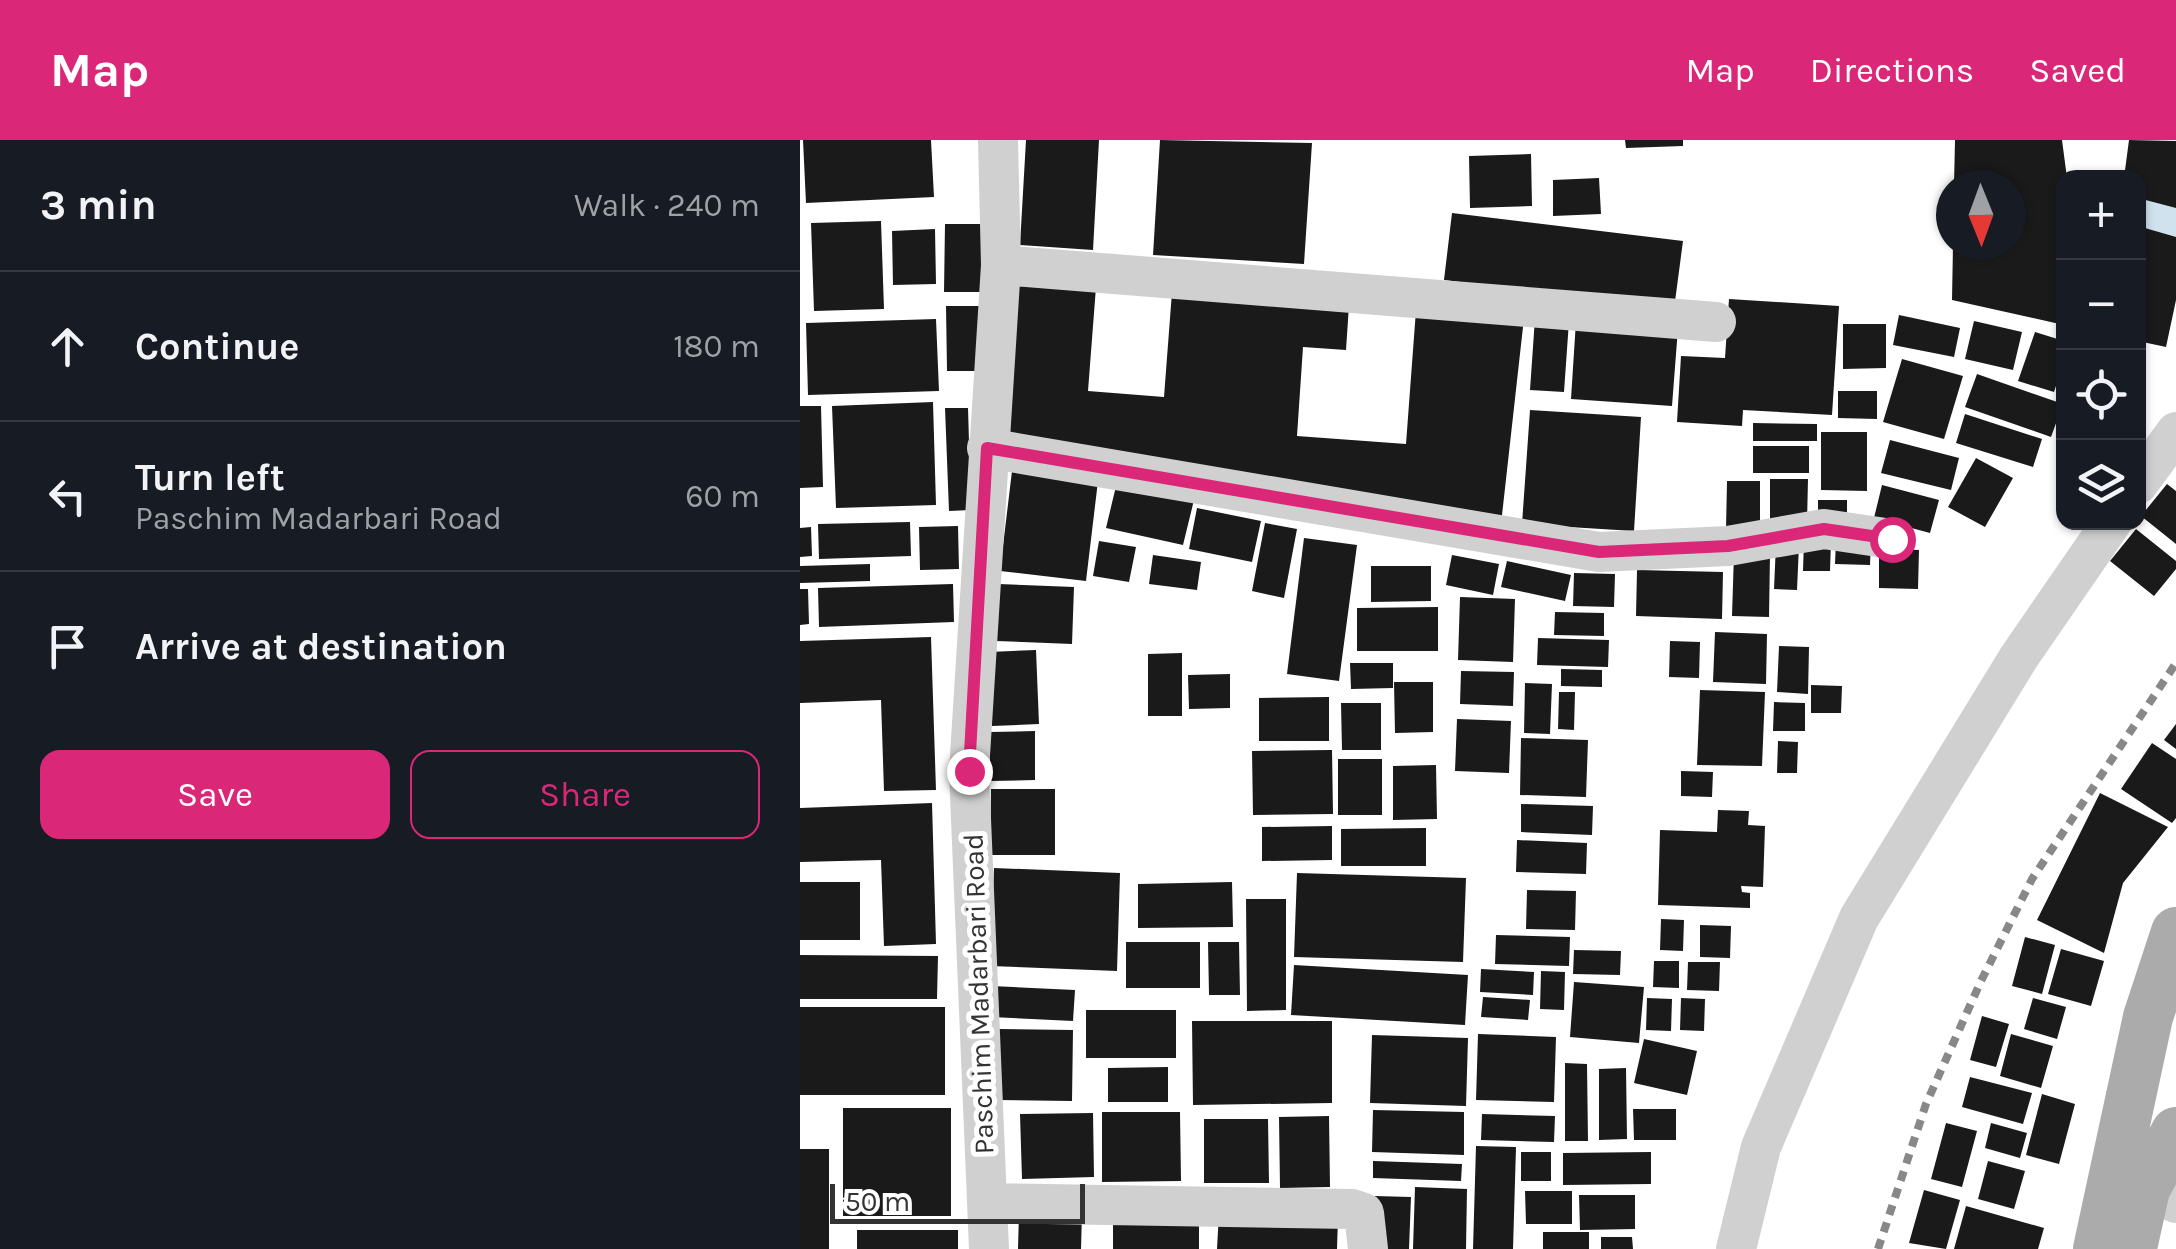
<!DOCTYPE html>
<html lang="en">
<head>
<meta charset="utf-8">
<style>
  :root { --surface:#171b24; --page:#242831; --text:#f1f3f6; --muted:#9ea1a6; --line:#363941; --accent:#db2777 }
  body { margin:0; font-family:Karla,sans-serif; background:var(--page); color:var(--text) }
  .controls { position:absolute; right:30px; top:30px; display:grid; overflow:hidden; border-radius:20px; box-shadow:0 2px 8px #0004 }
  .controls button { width:90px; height:90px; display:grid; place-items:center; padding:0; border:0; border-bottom:2px solid var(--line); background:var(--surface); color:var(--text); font:50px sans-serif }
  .compass { position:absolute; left:1136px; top:30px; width:90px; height:90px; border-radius:50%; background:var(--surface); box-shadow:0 2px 8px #0004; rotate:179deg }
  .scale { position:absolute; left:30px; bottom:25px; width:255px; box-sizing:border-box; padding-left:10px; border:5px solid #333; border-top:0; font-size:28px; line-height:35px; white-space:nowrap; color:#333; -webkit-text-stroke:8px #fff; paint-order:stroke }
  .stop { position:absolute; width:30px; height:30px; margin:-22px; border:8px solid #db2777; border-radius:50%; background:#fff }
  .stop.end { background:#db2777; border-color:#fff; box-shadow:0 2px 10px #0008 }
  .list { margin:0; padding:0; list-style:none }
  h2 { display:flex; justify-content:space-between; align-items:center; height:130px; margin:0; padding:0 40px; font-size:42px }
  h2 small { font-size:32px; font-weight:400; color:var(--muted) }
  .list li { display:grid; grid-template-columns:65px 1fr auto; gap:30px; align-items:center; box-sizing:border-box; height:150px; padding:0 40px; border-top:2px solid var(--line) }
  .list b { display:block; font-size:38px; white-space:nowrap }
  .list p { margin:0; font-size:32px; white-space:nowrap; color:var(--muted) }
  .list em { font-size:32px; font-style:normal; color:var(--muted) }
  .actions { display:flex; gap:20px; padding:30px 40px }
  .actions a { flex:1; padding:22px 0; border:2px solid var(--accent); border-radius:20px; text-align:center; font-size:35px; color:var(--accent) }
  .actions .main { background:var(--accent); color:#fff }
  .icon { flex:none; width:55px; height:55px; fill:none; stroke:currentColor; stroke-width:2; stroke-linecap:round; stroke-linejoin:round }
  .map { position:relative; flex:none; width:1376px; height:1109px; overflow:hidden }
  header { display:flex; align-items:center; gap:60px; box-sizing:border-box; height:140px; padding:0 50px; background:var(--accent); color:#fff }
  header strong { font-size:48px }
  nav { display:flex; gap:55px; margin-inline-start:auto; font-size:35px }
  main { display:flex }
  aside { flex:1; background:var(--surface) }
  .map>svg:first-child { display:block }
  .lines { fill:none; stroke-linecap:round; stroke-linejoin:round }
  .canal { stroke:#cfe2ee; stroke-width:35 }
  .building { fill:#1a1a1a }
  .minor { stroke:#d0d0d0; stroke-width:40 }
  .major { stroke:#ababab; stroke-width:50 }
  .rail { stroke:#888; stroke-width:8; stroke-dasharray:10 8; stroke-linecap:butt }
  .route { stroke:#db2777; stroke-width:12 }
  .labels { text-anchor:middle; stroke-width:10; stroke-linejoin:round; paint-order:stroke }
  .street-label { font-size:28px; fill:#333; stroke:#fff }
</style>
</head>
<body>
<header>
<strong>Map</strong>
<nav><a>Map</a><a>Directions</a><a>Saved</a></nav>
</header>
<main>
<aside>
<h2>3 min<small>Walk · 240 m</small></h2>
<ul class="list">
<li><svg class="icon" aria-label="ahead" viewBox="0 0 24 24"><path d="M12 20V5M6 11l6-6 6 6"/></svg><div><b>Continue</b></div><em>180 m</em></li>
<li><svg class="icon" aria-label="left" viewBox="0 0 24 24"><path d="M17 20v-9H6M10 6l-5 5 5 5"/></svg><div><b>Turn left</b><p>Paschim Madarbari Road</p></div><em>60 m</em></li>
<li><svg class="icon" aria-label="arrive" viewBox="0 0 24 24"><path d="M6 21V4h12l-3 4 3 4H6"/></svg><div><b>Arrive at destination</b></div></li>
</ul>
<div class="actions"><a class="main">Save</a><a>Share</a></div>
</aside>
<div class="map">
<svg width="1376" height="1109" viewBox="0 0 1376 1109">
  <rect width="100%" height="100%" fill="#fff"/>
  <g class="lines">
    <path class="canal" d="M1338 69 1376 81"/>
  </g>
  <path class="building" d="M3 0H131L134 57 6 63Z
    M226 0H299L293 110 220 105Z
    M360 0 512 3 504 124 353 115Z
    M825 0H883V6L826 8Z
    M1155 0H1262L1267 38H1264V185L1152 160 1153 105H1211V45H1154Z
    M1329 0 1376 1V68L1338 58V38H1324Z
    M731 14 732 66 670 68 669 16Z
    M799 38 801 74 753 76V40Z
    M652 73 883 101 874 169 644 140Z
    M81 81 84 169 14 171 11 83Z
    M145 84H186L185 152H144Z
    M1338 86 1376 97V160L1366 207 1338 201Z
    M135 89 136 144 93 145 92 91Z
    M211 140 296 147 288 251 364 257 372 152 549 165 546 210 503 207 497 296 606 304 616 170 724 178 700 393 201 302Z
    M929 159 1039 166 1032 275 943 270 942 286 877 282 881 216 925 218Z
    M146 166H180L181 231H147Z
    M1099 175 1160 188 1154 217 1093 205Z
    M735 178 769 181 764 252 730 250Z
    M136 179 139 251 8 255 6 183Z
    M776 181 878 188 872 266 771 259Z
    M1174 181 1222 192 1213 230 1165 219Z
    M1043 184H1086V228L1043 229Z
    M1235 192 1264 201V221L1254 252 1218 241Z
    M1102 219 1163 236 1144 299 1083 282Z
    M1177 234 1263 264 1251 297 1165 267Z
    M1038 251H1077V279L1038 278Z
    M133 262 136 365 36 368 32 266Z
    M0 266H21L23 347 0 348Z
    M145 268H168L171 370 149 371Z
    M730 270 841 277 834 391 722 384Z
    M1165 274 1242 299 1233 327 1156 303Z
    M953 283 1017 284V301H953Z
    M1021 292H1067V351L1021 350Z
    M1090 300 1159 318 1151 350 1081 333Z
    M953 306H1009V333H953Z
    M1176 318 1213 338 1185 387 1148 367Z
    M212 331 298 341 286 441 200 431Z
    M970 339H1008L1007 384H970Z
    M927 341H960V390L926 389Z
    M317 342 394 360 383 405 306 388Z
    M1367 344 1376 351V404L1341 376Z
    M1082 345 1139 360 1130 393 1074 378Z
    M1018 360H1047V376H1018Z
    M397 368 461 381 452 422 389 409Z
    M110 382 111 416 19 419 18 384Z
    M465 383 497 389 484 458 452 451Z
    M158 386 159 429 120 430 119 387Z
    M11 387 12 416 0 417V388Z
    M1336 389 1376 421V429L1354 456 1310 421Z
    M504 398 557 405 539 541 487 534Z
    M1036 400 1071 401 1070 425 1035 424Z
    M299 401 336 407 329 442 293 436Z
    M1004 401H1031L1030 431H1003Z
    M976 404 999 405 997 450 974 449Z
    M1079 408 1119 410 1118 449 1079 448Z
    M934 413 970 414 969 477 932 476Z
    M353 415 401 422 397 450 349 444Z
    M652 415 699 424 693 455 646 445Z
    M707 421 771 435 765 461 701 447Z
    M70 424V441L0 443V426Z
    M571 426H631V461L571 462Z
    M837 430 923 432 922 479 836 476Z
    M774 433 815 434 814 467 773 466Z
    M153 444 154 482 19 487 18 448Z
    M198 444 274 447 272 504 196 501Z
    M0 449H8L9 484 0 485Z
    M660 457 715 459 713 522 658 520Z
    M638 467V511H557V468Z
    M755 472 804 473V496L754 495Z
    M915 492 967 494 966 544 913 542Z
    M131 497 136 650 84 651 81 560 0 563V501Z
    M738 498 809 500 808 527 737 525Z
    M870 501 900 502 899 538 869 537Z
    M979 506 1009 507 1008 554 977 552Z
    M236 510 239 584 192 586 189 512Z
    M382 513V576H348V514Z
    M550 523H593V548L551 549Z
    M761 529 802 530V547L761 546Z
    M661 531 714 532 713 566 660 564Z
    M430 534V568L389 569 388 535Z
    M594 542H633V592L595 593Z
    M725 543 752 544 750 594 724 593Z
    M1011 545 1042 546 1041 573H1011Z
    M900 550 965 552 962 626 897 625Z
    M759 552H775L774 590 758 589Z
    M529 557V601H459V558Z
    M974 562 1005 563V591H973Z
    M541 563H581V610H542Z
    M657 579 711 581 709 633 655 631Z
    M1376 584V609L1364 600Z
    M235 591V640L190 641V592Z
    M721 598 788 600 786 657 720 655Z
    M978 601 998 602 997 633H977Z
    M1352 603 1376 619V678L1372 683 1321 649Z
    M532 610 533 674 453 675 452 611Z
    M538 619H582V675H538Z
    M636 625 637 679 593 680V626Z
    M881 631 913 632 912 657 881 656Z
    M191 649H255V715H190Z
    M1300 653 1368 687 1323 743 1304 813 1237 780Z
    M132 663 136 804 84 806 81 720 0 722V668Z
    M721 664 793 666 792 695 721 692Z
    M918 670 949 671 948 685 965 686 963 747 941 746 942 752 950 753V768L858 765 860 690 917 692Z
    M532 686V720L462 721V687Z
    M626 688V726H541V689Z
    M717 700 787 703 786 734 716 732Z
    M194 728 320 733 317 831 190 826Z
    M497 733 666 738 663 822 494 817Z
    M0 742H60V800H0Z
    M432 742 433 787 338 788V744Z
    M727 750 776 751 775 790 726 789Z
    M446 759H486V870L447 871Z
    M861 779 884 780 883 811 860 810Z
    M900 785 931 786 930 818 900 817Z
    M696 795 770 797 769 826 695 824Z
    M1225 797 1255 805 1242 854 1212 846Z
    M326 802H400V848H326Z
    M408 802H439L440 855H409Z
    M1261 809 1304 821 1291 866 1248 854Z
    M774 810 821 811 820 835 773 834Z
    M0 815 138 816 137 859H0Z
    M854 821H879V848L853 847Z
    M888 822H920L919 851 887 850Z
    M494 825 668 835 665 885 491 875Z
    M681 829 734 832 733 855 680 852Z
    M741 831 765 832 764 870 740 869Z
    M774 842 844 847 839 903 770 897Z
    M192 846 275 850 273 881 191 877Z
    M683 857 730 860 728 880 681 877Z
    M847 858 872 859 871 891 846 890Z
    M881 858 905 859 904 891 880 890Z
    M1233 858 1266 867 1257 899 1224 889Z
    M0 867H145V955H0Z
    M286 870H376V918H286Z
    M1182 876 1209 884 1196 927 1170 920Z
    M392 881H532V963L393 965Z
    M199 889 273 890 272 961 197 960Z
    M678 894 756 897 754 962 676 960Z
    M1211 894 1253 906 1241 948 1200 936Z
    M572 895 668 898 666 966 570 963Z
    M844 899 897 911 887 955 834 943Z
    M765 923 787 924 788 1001H765Z
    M368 927V962H308V928Z
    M826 928 827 999 799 1000V929Z
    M1170 937 1232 953 1223 984 1162 967Z
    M1242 954 1275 964 1259 1024 1226 1015Z
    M43 968H151V1076H43Z
    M833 969H876V1000H834Z
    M573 970 664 972V1015L572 1012Z
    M302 972H380L381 1041 302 1042Z
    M293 973 294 1037 222 1039 220 974Z
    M682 974 755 976 754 1002 681 1000Z
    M529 976 530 1047 480 1048 479 977Z
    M404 979H468L469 1043H404Z
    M1146 983 1177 991 1162 1047 1131 1039Z
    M1191 983 1227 993 1220 1018 1185 1008Z
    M676 1006 716 1007 713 1109H673Z
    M0 1009H29V1109H0Z
    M721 1012H751V1041H721Z
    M851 1012V1044L763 1045V1013Z
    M573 1021 662 1024 661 1041 573 1038Z
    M1188 1021 1225 1031 1214 1069 1178 1059Z
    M615 1047 667 1049 666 1109H613Z
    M1124 1050 1160 1060 1146 1109 1109 1103Z
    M725 1051H772V1084H726Z
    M779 1055H835V1089L780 1090Z
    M575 1056 611 1057 609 1109H574Z
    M1166 1066 1244 1088 1238 1109H1154Z
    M219 1072 282 1073 281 1109H218Z
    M313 1072H399V1109H313Z
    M419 1072 538 1077 537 1109H417Z
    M57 1090H158V1109H57Z
    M743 1092H789V1109H743Z
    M801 1097H832L833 1109H801Z"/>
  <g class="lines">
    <path class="minor" d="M201 125 916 182
      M187 308 799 412 928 406 1024 389 1092 399
      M1338 344 1376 292
      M1319 1037 1376 1063
      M187 1063 552 1069 564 1073 568 1109
      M189 1109 169 631 201 125 198 0
      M936 1109 961 1007 1059 778 1219 517 1312 382"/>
    <path class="major" d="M1332 1108 1345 1049 1376 992
      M1298 1109 1348 877 1376 792"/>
    <path class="rail" d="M1078 1109 1126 964 1181 841 1232 739 1376 523"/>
  </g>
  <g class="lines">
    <path class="route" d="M169 631 187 308 799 412 928 406 1024 389 1092 399"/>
  </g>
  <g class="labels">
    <g class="street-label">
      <text transform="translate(178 854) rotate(-92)" y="10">Paschim Madarbari Road</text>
    </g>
  </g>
</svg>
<div class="controls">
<button>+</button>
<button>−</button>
<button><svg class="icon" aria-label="locate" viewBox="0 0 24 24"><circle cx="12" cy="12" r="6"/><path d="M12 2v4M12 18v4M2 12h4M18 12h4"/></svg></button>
<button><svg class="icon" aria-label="layers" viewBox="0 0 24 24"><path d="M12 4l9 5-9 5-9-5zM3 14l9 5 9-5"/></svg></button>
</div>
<svg class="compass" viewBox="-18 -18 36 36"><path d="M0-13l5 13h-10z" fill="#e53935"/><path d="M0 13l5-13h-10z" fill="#9ea1a6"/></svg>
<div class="scale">50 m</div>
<div class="stop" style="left:1092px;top:399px"></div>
<div class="stop end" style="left:169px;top:631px"></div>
</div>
</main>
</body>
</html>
